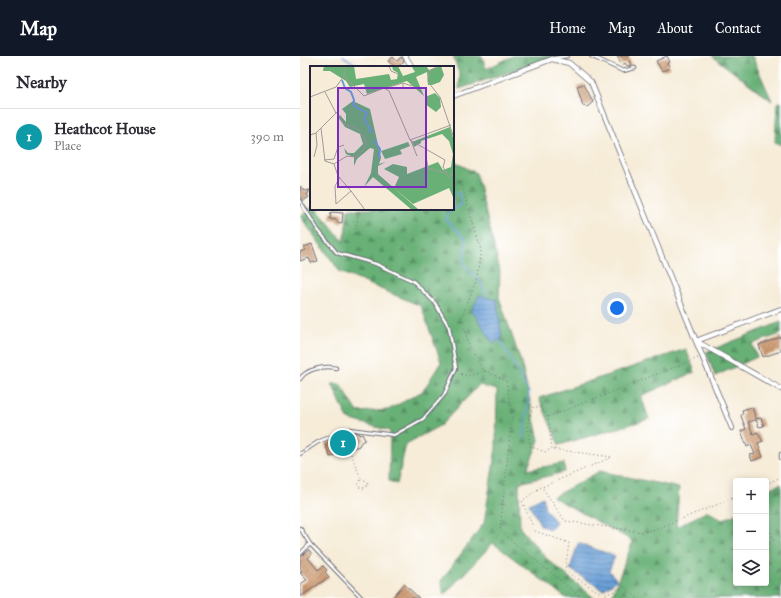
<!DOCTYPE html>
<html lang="en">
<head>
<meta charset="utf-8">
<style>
  :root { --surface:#fff; --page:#f2f2f3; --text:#2b2b33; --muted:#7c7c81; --line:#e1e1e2; --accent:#111827 }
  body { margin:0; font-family:"IM FELL Great Primer",serif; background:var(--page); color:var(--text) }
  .controls { position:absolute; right:12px; bottom:12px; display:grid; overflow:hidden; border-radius:4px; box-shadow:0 2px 10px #0003 }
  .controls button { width:36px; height:36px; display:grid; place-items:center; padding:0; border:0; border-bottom:1px solid var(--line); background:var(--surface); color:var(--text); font:20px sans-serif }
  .you { position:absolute; left:317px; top:252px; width:14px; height:14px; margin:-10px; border:3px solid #fff; border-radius:50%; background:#1a73e8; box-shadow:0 0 0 6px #1a73e833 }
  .badge { display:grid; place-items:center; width:26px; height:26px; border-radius:50%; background:var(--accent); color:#fff; font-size:13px; font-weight:700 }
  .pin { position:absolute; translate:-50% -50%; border:2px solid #fff; box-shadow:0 1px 4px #0006 }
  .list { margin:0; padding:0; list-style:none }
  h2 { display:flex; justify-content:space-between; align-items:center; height:52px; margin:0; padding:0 16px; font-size:17px }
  h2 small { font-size:13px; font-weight:400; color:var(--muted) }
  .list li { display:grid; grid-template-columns:26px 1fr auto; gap:12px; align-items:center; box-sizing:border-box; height:56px; padding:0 16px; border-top:1px solid var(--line) }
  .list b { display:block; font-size:15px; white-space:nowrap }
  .list p { margin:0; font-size:13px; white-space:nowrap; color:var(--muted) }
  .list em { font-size:13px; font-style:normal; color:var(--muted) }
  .icon { flex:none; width:22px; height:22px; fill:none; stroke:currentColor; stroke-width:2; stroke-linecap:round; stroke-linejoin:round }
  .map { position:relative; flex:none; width:481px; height:542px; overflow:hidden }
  header { display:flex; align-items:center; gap:24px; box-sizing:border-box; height:56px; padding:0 20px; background:var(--accent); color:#fff }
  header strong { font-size:19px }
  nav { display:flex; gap:22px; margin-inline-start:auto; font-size:14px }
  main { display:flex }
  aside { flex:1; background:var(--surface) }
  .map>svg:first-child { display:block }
  .forest { fill:url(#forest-firs); stroke:#456958 }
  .water { fill:url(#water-rules); stroke:#466089 }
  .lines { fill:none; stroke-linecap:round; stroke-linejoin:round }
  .stream { stroke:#699fd7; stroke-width:1.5 }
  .building { fill:url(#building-hatch) }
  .lane-casing { stroke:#6c6972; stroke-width:4.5 }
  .street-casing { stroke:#6c6972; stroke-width:6 }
  .path { stroke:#6c6972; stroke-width:1; stroke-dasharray:1 3; stroke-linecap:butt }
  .lane { stroke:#fff; stroke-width:2.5 }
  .street { stroke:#fff; stroke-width:4.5 }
  .inset-river { fill:none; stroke:#699fd7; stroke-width:2 }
  .inset-road { fill:none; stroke:#a19b99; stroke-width:1 }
  .view { fill:#7b2cbf; fill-opacity:0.15; stroke:#7b2cbf; stroke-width:2 }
  .inset-edge { fill:none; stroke:#22223b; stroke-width:2 }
</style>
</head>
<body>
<header>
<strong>Map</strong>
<nav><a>Home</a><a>Map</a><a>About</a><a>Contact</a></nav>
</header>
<main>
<aside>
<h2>Nearby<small></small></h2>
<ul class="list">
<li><span class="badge" style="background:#0f9aa8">1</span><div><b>Heathcot House</b><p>Place</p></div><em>390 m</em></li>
</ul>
</aside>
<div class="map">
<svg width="481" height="542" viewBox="0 0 481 542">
  <defs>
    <pattern id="forest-firs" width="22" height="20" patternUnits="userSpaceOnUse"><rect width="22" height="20" fill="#68b076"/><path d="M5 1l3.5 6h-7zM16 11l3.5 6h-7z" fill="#558f62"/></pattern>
    <pattern id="water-rules" width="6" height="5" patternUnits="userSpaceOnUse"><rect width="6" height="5" fill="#699fd7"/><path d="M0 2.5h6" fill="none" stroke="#5681b0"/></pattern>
    <pattern id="building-hatch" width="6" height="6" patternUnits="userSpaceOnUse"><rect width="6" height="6" fill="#cc986e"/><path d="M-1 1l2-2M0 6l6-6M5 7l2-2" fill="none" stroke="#a57c5c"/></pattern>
  </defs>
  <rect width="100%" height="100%" fill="#fff"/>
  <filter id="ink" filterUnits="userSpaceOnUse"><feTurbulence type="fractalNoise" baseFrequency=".025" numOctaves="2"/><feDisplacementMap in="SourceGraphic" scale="8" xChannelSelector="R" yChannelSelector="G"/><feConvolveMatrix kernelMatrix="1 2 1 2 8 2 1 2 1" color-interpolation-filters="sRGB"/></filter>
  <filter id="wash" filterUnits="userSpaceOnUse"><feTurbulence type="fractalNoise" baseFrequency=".012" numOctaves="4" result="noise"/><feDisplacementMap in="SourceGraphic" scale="16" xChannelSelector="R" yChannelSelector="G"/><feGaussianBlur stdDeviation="0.9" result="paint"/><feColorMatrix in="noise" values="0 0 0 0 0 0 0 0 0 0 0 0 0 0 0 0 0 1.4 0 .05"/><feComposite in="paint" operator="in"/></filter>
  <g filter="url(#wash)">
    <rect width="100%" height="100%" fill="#f6ecd8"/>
    <path class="forest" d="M153 0H182L186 13 213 0H257L159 33 160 20Z
      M412 0H452L472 45Z
      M481 46V89L475 86 477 47Z
      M153 105 176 117 200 215 199 241 221 306 239 384 227 414 264 407 265 416 219 427 220 472 247 503 294 542H266L193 487 144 539 141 525 184 467 196 392 197 334 179 329 141 369 106 388 97 428 89 425 90 375 48 363 32 328H40L58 356 88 354 123 335 141 306 121 250 40 216 0 160 11 152 17 153 44 186 48 153H153Z
      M481 266V278L452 288 457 301 415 320 406 296Z
      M386 293 395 316 341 340 349 363 259 389 239 342Z
      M300 415 379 432 376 471 408 455 422 464 436 458V527H466V446L469 445 467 433 481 428V542H311L333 485 253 441Z"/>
    <path class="water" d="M179 239 197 244 202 283 193 287 172 254Z
      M243 441 245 453 256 466 250 473 241 470 229 448Z
      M278 487 315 500 309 515 317 524 303 534 270 513Z"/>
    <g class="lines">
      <path class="stream" d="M43 0 60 11
        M153 137H159L161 149 148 156 146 164 166 183 163 207 182 228 186 241
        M200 284 229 336 224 382"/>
    </g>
    <g id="blocks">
      <path class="building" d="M317 0H328L332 9 327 10 325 7 322 9Z
        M367 0 370 6 367 7 370 12 362 15 356 5Z
        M93 1 97 5 101 1 104 5 98 11H95L88 5Z
        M284 28 293 46 287 51 283 50 277 30Z
        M0 130 4 135 10 134 7 139 9 141 3 145 0 140Z
        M31 156 43 157 42 167 37 166V164L30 163Z
        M12 188 18 205 11 207 9 202 0 205V196L6 194 4 191Z
        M481 281V295L463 301 459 289Z
        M452 351 456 363 461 362 464 370 459 371 456 364 448 366 453 378 457 376 463 385 458 387 463 401 452 405 450 399 455 398 451 389 447 391 441 375 446 373 441 360 443 357 442 354Z
        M52 376 58 377 59 379 62 378 65 384 61 386 59 390 30 401 25 388Z
        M9 494 12 498 8 502 18 514 23 510 27 514 25 516 29 521 0 541V528L7 524 0 517 2 515 0 512V501Z
        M104 528 119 542H92Z"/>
    </g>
  </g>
  <g filter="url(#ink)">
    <use href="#blocks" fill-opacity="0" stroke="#6c6972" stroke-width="1"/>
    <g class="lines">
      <g class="lane-casing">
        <path id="lane" d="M291 0 323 15 335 12
          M255 2 267 0
          M0 145 18 174 37 197 76 208 113 225 135 247 149 271 156 312 144 339 123 363 94 379 49 373 18 386 0 398
          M0 323C6 313 25 309 36 312
          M481 398V402
          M0 472 10 488 62 542
          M0 498 10 488"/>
      </g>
      <g class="street-casing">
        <path id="street" d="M105 0 112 11
          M153 40 252 3 269 7 291 26 396 285 481 253
          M396 285 481 333
          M396 285 432 372"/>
      </g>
      <path class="path" d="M153 123 161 127 181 194 177 222 162 261 168 286 182 313 206 325 212 359 200 474 212 485 282 542
        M55 177 59 153
        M398 302 248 361 252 393 312 401 242 431 265 465 343 476 356 473 436 441
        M161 318 168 320 185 315
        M248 361 241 351H233L228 365 230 390 245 396 251 393
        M51 398 61 423 58 429 59 431 64 432 68 429 67 425 61 423
        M466 428 481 421
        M241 431 222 445 235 475 269 487 265 515 304 539 325 531 337 542
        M466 465 475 487"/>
      <use href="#lane" class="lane"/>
      <use href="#street" class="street"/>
    </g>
  </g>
  <g transform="translate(10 10)">
    <rect width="144" height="144" fill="#f6ecd8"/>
    <path d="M14 0H44L46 13 79 8 81 14 87 13 88 7 83 4 82 0H88L93 10 105 6 102 1 116 0 119 4 131 0 134 9 130 16 122 19H118L117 6 106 11 114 30 97 15 57 28 54 18 40 21 36 15 20 5H13ZM125 27 130 32 131 41 126 46 115 38V31ZM43 35 60 43 71 92 69 98 76 96 68 100V108L109 144H102L63 111 54 121 61 107 64 83 60 82 47 93 44 100V91L36 88 34 82 38 87H44L53 78 50 68 35 61 28 51 30 49 36 56V48L32 43ZM140 61 144 75 143 131 139 122 103 138 84 122 89 111 74 103 83 98 97 101V108L128 96 133 104 141 101 143 88 139 75 132 68 111 75V77L104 81 102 76ZM98 76 100 80 90 84 92 88 75 93 71 85Z" fill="#68b076"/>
    <path class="inset-river" d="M32 14 35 22 41 26 44 34 43 39 57 47 54 52 62 67M64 74 70 83 69 92"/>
    <path class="inset-road" d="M79 0 81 5 88 8M128 0 119 5 118 16 130 31 144 72M34 10 54 30 74 22 79 25 100 74 141 59M93 17 102 20 105 18M79 21 93 17V21M0 31 26 21 34 10 36 0M11 62 15 95 24 98 37 90 45 91 50 88 56 79 55 72 48 63 34 58 26 46M0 69 6 67 26 47 15 26M100 74 135 94 133 101 139 111 144 106M101 75 107 90M116 90 118 102 135 107M4 91 7 79 6 67M14 94 24 93 28 81 34 79M24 98 28 110 41 125M144 108V123M30 111 25 120 26 138 41 125 55 144"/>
    <path class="view" d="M28 22H116V121H28Z"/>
    <rect width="144" height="144" class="inset-edge"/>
  </g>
</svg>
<div class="controls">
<button>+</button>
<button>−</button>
<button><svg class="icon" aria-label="layers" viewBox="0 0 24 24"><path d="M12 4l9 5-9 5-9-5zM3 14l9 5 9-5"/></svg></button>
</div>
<div class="you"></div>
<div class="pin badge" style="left:43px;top:387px;background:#0f9aa8">1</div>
</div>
</main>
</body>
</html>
